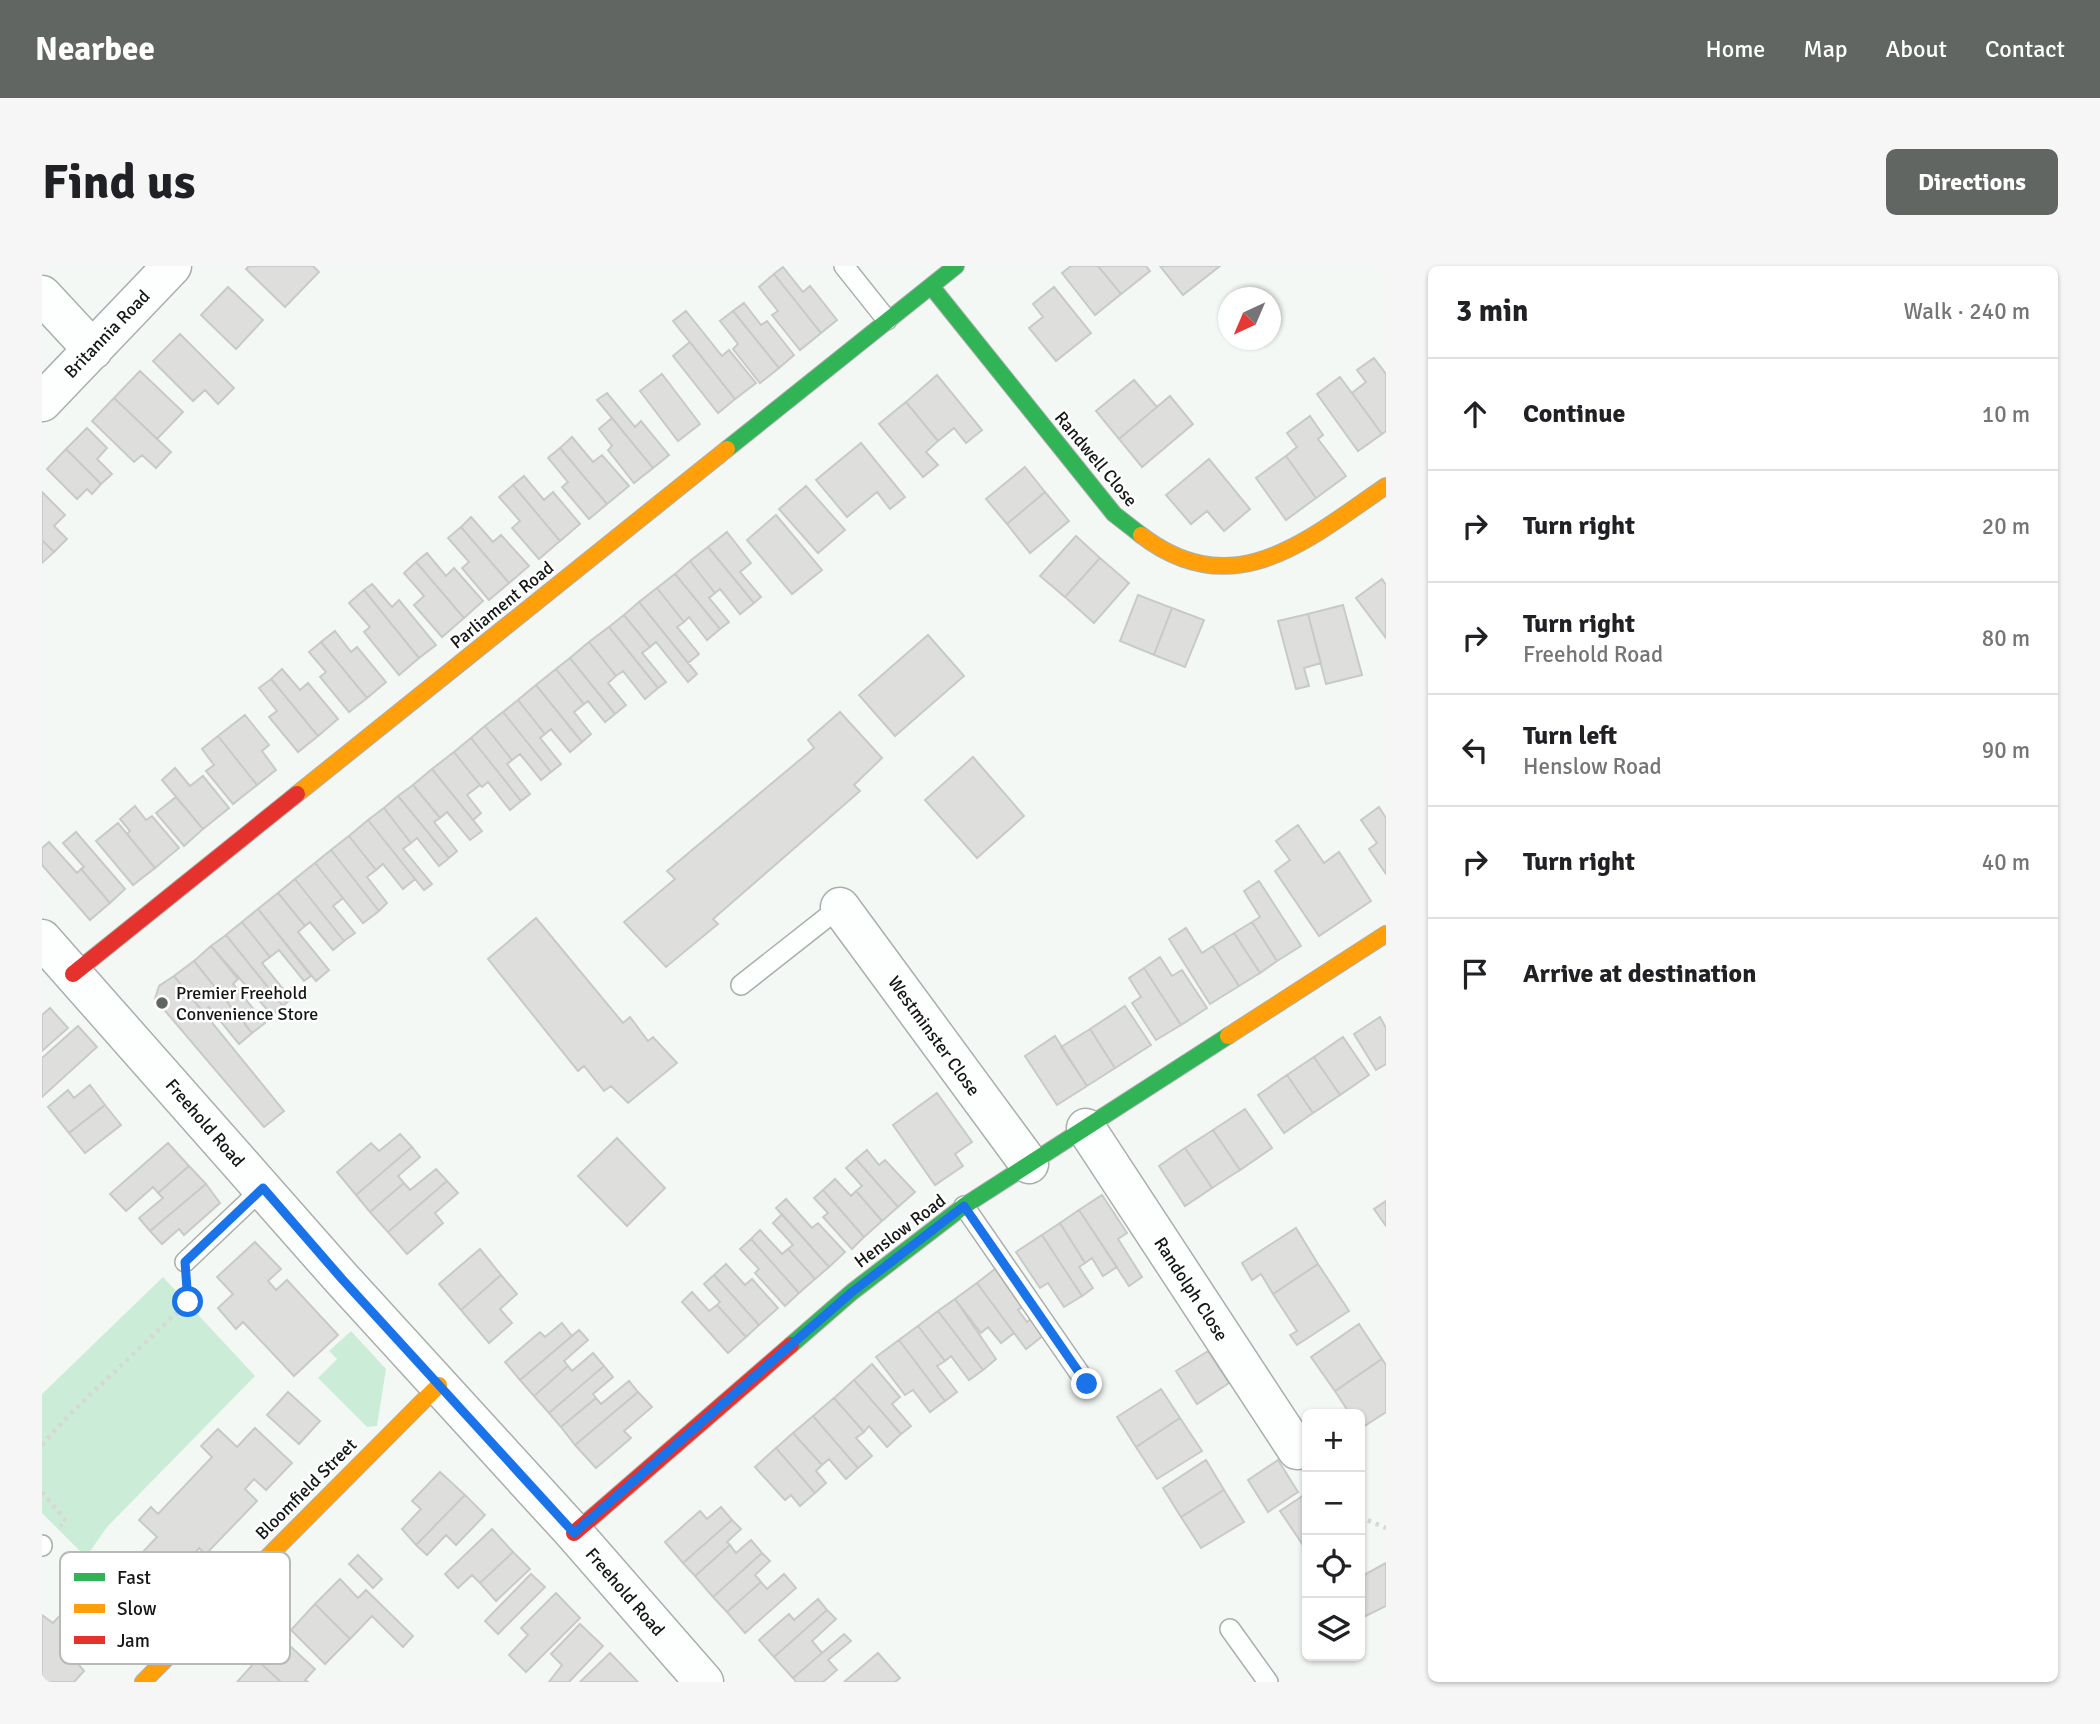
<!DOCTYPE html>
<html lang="en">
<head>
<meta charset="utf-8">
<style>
  :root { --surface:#fff; --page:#f6f6f6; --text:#202124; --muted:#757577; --line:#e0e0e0; --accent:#626663 }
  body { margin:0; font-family:Signika,sans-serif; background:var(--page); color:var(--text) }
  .controls { position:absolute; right:21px; bottom:21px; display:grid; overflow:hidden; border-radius:10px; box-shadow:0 2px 5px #0004 }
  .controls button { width:63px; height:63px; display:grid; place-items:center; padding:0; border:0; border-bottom:2px solid var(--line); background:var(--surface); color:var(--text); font:35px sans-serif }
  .compass { position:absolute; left:1176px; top:21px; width:63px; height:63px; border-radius:50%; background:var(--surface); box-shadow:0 2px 5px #0004; rotate:224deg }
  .stop { position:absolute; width:21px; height:21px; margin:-16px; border:5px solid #1a73e8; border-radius:50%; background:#fff }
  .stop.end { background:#1a73e8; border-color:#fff; box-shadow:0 2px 7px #0008 }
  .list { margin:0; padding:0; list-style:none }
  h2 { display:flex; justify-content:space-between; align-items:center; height:91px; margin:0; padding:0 28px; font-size:30px }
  h2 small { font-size:23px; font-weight:400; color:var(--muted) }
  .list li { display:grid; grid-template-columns:46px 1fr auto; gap:21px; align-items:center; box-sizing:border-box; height:112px; padding:0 28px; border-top:2px solid var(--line) }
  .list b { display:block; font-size:26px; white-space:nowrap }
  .list p { margin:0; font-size:23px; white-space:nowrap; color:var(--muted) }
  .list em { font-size:23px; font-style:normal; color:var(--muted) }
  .icon { flex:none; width:38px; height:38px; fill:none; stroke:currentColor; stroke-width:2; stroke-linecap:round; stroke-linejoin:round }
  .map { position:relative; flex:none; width:1344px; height:1416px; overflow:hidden; border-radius:10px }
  header { display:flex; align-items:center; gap:42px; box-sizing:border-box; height:98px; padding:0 35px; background:var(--accent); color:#fff }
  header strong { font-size:33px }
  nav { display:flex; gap:38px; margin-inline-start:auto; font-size:24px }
  .intro { display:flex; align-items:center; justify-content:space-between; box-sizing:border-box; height:168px; padding:0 42px }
  h1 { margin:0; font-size:49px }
  .button { padding:18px 32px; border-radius:10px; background:var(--accent); color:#fff; font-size:24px; font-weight:700 }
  main { display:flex; gap:42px; padding:0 42px }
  aside { flex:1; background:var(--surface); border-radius:10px; box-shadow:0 2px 5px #0004 }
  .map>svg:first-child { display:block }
  .green { fill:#cbedd7 }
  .building { fill:#dedfdd; stroke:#c9cac8; stroke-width:2 }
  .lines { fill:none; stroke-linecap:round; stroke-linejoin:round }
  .lane-casing { stroke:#abaeac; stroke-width:22 }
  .street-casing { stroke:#abaeac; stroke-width:41 }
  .fast-casing { stroke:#abaeac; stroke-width:18 }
  .slow-casing { stroke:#abaeac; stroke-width:18 }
  .jam-casing { stroke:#abaeac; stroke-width:18 }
  .path { stroke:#d6d7d6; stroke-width:4.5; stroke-dasharray:3.5 5; stroke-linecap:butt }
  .lane { stroke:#fdfefe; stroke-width:19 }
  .street { stroke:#fdfefe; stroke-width:38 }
  .fast { stroke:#30b455; stroke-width:16 }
  .slow { stroke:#ff9f0a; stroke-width:16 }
  .jam { stroke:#e5322d; stroke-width:16 }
  .route { stroke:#1a73e8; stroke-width:9 }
  .poi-dot { fill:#626663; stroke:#fff; stroke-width:2.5 }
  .labels { text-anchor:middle; stroke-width:5; stroke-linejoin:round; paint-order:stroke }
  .street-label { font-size:18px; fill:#141715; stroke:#fff }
  .poi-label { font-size:18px; fill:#141715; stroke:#fff; text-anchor:start }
  .key { fill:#fff; stroke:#b8b9b9; stroke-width:2 }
  .key-label { font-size:19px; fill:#141715 }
</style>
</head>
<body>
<header>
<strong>Nearbee</strong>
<nav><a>Home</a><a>Map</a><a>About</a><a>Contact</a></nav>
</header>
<div class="intro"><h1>Find us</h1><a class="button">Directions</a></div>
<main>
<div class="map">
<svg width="1344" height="1416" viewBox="0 0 1344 1416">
  <rect width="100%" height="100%" fill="#f3f8f5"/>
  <path class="green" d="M121 1011 213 1110 65 1261 44 1291 0 1247V1128Z
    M309 1065 344 1103 335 1160 325 1161 276 1112 295 1093 287 1085Z"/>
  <path class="building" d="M207 0H271L277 6 243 41 204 3Z
    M1029 0H1056L1079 28 1053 49 1020 7Z
    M1056 0H1104L1108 5 1079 28Z
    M1118 0H1178L1141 29Z
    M741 1 761 26 768 20 795 54 779 67 732 8Z
    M732 8 779 67 758 84 730 49 736 45 717 21Z
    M186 21 221 54 194 83 159 49Z
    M1012 21 1049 67 1014 95 987 62 1001 51 991 38Z
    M702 37 719 59 725 55 752 89 737 102 691 45Z
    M644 45 680 90 687 84 714 117 693 133 631 55Z
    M691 45 737 102 718 117 691 83 696 78 678 55Z
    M138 68 192 122 176 138 163 124 151 135 111 95Z
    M648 76 693 133 676 147 631 90Z
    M1332 92 1344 108V165L1340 168 1310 127 1324 116 1315 104Z
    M98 105 141 146 115 173 72 132Z
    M620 108 658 158 636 175 598 125Z
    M895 109 940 164 924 177 912 162 896 175 864 136Z
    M1298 111 1340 168 1316 185 1275 128Z
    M1092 114 1115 141 1077 173 1054 145Z
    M565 127 593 161 599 155 627 189 611 202 555 134Z
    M1128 130 1151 158 1100 201 1077 173Z
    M72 132 129 186 114 202 100 189 92 196 50 155Z
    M864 136 896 175 884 186 896 199 881 211 837 158Z
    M1268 150 1281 169 1276 173 1304 210 1274 232 1244 190 1255 181 1245 167Z
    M570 152 611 202 592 217 566 184 570 180 557 163Z
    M45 162 65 182 55 193 70 208 59 218 24 183Z
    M530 171 551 196 560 189 587 220 565 238 518 182Z
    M819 177 863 231 848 243 835 226 805 251 774 214Z
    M518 182 565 238 547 253 520 221 526 216 506 192Z
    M24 183 59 218 50 228 45 223 35 233 5 203Z
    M1244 190 1274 232 1244 254 1214 212Z
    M1167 193 1208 243 1182 265 1165 245 1149 258 1124 229Z
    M983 201 1003 226 965 258 944 233Z
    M482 210 502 234 511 226 538 258 518 275 471 219Z
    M471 219 518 275 497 293 470 262 478 255 457 231Z
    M764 220 803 264 776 287 737 243Z
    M0 226 23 249 12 260 25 273 12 286 0 274Z
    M1003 226 1027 255 988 287 965 258Z
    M734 249 780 304 750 328 705 274Z
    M429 251 451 276 459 269 487 300 467 317 419 261Z
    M419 261 467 317 447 334 420 302 427 296 406 272Z
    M685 266 709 297 698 306 719 331 712 337 666 281Z
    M1034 270 1058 292 1023 331 998 310Z
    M0 274 12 286 0 297Z
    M666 281 712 337 698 348 678 323 673 327 648 295Z
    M385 287 404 310 412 302 441 335 422 352 374 296Z
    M1058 292 1087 317 1052 357 1023 331Z
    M648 295 673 327 667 332 687 356 678 363 633 308Z
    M374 296 422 352 400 371 372 339 382 330 362 307Z
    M633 308 678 363 665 374 647 351 642 356 615 322Z
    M1340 313 1344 319V372L1314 332Z
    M330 318 350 341 357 334 394 379 377 392 322 324Z
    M615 322 642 356 635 361 657 388 646 397 597 336Z
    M322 324 377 392 357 409 322 366 328 361 307 337Z
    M1096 329 1130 342 1112 389 1078 375Z
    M597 336 655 408 646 416 614 376 608 381 582 349Z
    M1301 339 1320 409 1284 418 1266 348Z
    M1130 342 1162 354 1143 401 1112 389Z
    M1266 348 1279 397 1262 402 1267 420 1254 423 1236 355Z
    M582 349 608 381 600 387 624 416 616 422 567 361Z
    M567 361 616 422 603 433 581 405 574 410 547 376Z
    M293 365 309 386 315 381 344 416 325 432 279 376Z
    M886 369 922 410 853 470 817 429Z
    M279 376 325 432 307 446 278 411 284 406 267 386Z
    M547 376 574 410 566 417 584 439 573 448 528 392Z
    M528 392 573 448 563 456 546 435 542 438 514 403Z
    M240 403 258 424 266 417 296 453 276 470 229 413Z
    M514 403 542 438 532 446 549 468 540 476 494 419Z
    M229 413 276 470 256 486 227 451 235 445 217 422Z
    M494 419 540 476 528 486 509 463 503 468 476 434Z
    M476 434 503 468 498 472 519 498 509 506 461 446Z
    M461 446 509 506 499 514 478 488 470 494 443 460Z
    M798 446 840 492 812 519 818 525 671 653 676 658 624 701 582 656 633 613 625 605 772 482 766 474Z
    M203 449 227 479 220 485 234 504 215 519 176 470Z
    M443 460 470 494 465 498 488 528 479 535 429 472Z
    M176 470 215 519 191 538 164 505 172 499 160 483Z
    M429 472 479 535 468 544 446 516 440 521 438 519 412 486Z
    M412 486 438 519 425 529 439 547 431 554 390 503Z
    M931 491 982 550 935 592 883 534Z
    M133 502 148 520 161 510 187 542 161 563 120 514Z
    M390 503 440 565 428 574 405 546 398 552 371 519Z
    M371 519 398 552 392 556 415 585 407 592 356 530Z
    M356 530 407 592 397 600 375 572 369 577 342 542Z
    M134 531 161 563 142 580 114 547Z
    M93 540 104 554 110 550 137 582 113 602 85 568 88 565 78 553Z
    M1337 541 1344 552V608L1327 583 1335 577 1319 554Z
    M342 542 369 577 361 583 390 618 382 624 326 554Z
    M326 554 373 613 361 623 341 598 334 604 307 570Z
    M76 557 113 602 91 619 54 575Z
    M1256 559 1282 597 1297 586 1329 635 1277 670 1233 605 1248 594 1234 575Z
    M34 566 83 623 68 637 39 603 42 601 21 577Z
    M307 570 334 604 325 611 345 637 337 645 289 584Z
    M7 576 35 607 39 603 68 637 48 654 0 599V582Z
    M289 584 337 645 321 657 273 597Z
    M273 597 301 632 291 640 313 667 302 675 253 613Z
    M253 613 302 675 291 684 268 656 263 660 236 627Z
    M1217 615 1259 680 1235 695 1210 656 1218 651 1202 625Z
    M236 627 263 660 256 666 287 704 274 715 216 643Z
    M216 643 269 710 262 715 237 684 228 691 200 656Z
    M494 652 581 757 588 751 606 775 611 771 635 797 586 837 569 820 562 825 542 800 536 805 446 693Z
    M200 656 228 691 220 697 249 733 241 740 184 669Z
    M1210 656 1235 695 1218 707 1192 667Z
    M1144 662 1160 687 1171 680 1197 720 1168 738 1127 673Z
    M1192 667 1218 707 1197 720 1171 680Z
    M184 669 241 740 230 749 169 680Z
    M169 680 196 713 191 718 223 757 210 767 152 695Z
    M1118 691 1130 710 1140 704 1165 742 1139 759 1102 702Z
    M152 695 210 767 197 778 167 741 161 746 132 710Z
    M1102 702 1139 759 1114 774 1090 737 1099 731 1087 712Z
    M132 710 242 845 222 861 113 733 117 720Z
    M1083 740 1109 779 1073 802 1048 763Z
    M8 742 26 762 0 785V749Z
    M1338 751 1344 762V798L1334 804 1312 768Z
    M36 760 55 781 0 831V792Z
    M1048 763 1073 802 1045 820 1019 781Z
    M1013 770 1045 820 1015 839 983 790Z
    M1301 771 1327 809 1298 829 1272 791Z
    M1272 791 1298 829 1271 847 1245 809Z
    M1245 809 1271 847 1242 867 1216 829Z
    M48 819 63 839 27 867 6 841 26 824 32 832Z
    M895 827 930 876 913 888 921 900 893 919 851 859Z
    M63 839 79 859 43 887 27 867Z
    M1203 843 1230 882 1198 904 1171 864Z
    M1171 864 1198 904 1170 922 1143 882Z
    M358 868 370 881 314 929 295 906 329 877 337 885Z
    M575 872 623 922 585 960 536 910Z
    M126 877 147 900 116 927 111 921 84 945 68 928Z
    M370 881 378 891 356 910 362 917 328 946 314 929Z
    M1143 882 1170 922 1143 940 1117 900Z
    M825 884 837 899 843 894 873 926 856 941 814 893Z
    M814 893 856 941 840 955 814 925 820 920 804 902Z
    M147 900 164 918 108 965 97 952 121 932 116 927Z
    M394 903 405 915 346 966 328 946 362 917 368 924Z
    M793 913 809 930 814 925 840 955 822 971 781 924Z
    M405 915 416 927 393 947 401 957 365 988 346 966Z
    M164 918 178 937 142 969 137 963 120 978 108 965Z
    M781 924 822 971 810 983 781 951 786 947 772 932Z
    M1060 929 1085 967 1076 973 1100 1011 1087 1020 1037 944Z
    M744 933 770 962 776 957 803 986 787 1001 734 942Z
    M1344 935V960L1332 943Z
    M1037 944 1075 1001 1061 1010 1050 992 1043 997 1018 957Z
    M740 948 787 1001 773 1013 746 983 751 979 731 957Z
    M1018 957 1043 997 1037 1001 1051 1022 1040 1030 1000 969Z
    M1254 962 1276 998 1231 1028 1219 1008 1210 1014 1200 997Z
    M718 964 740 988 746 983 773 1013 757 1027 709 973Z
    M1000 969 1040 1030 1022 1041 1006 1017 998 1022 974 986Z
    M709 973 757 1027 743 1040 713 1007 717 1003 698 983Z
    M213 976 239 1003 226 1015 234 1024 245 1014 296 1069 252 1110 201 1056 194 1063 176 1042 191 1028 175 1011Z
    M438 983 459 1009 419 1044 397 1018Z
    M684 998 703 1019 710 1013 736 1042 717 1059 672 1009Z
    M1276 998 1307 1045 1255 1079 1248 1069 1255 1065 1231 1028Z
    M958 999 986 1036 976 1044 985 1056 990 1052 1002 1069 984 1083 935 1017Z
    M459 1009 475 1028 458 1043 470 1057 447 1077 419 1044Z
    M672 1009 717 1059 704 1071 675 1039 678 1036 662 1018Z
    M935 1017 972 1067 959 1077 946 1061 939 1067 913 1033Z
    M650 1026 667 1045 675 1039 704 1071 686 1087 640 1036Z
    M913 1033 954 1093 941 1104 896 1045Z
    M896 1045 941 1104 927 1114 909 1090 903 1095 876 1060Z
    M520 1057 530 1070 478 1114 463 1096 498 1066 503 1071Z
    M1317 1058 1340 1093 1293 1125 1269 1091Z
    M876 1060 903 1095 895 1100 915 1126 903 1135 857 1074Z
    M537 1064 546 1074 522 1095 526 1100 492 1130 478 1114Z
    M857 1074 903 1135 888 1146 871 1124 863 1129 834 1091Z
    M1166 1085 1187 1117 1155 1138 1134 1105Z
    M551 1087 562 1100 507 1147 492 1130 526 1100 530 1105Z
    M1340 1093 1344 1099V1146L1318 1163V1148H1308L1293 1125Z
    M830 1098 858 1131 850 1138 869 1160 859 1168 812 1114Z
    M562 1100 571 1111 551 1128 554 1132 519 1161 507 1147Z
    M812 1114 859 1168 845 1181 827 1160 822 1166 792 1132Z
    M587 1115 596 1126 533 1179 519 1161 554 1132 559 1138Z
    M1119 1123 1138 1152 1094 1181 1075 1151Z
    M246 1126 278 1155 257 1178 225 1149Z
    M596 1126 610 1141 582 1165 589 1172 554 1202 533 1179Z
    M792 1132 822 1166 814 1172 830 1190 816 1202 771 1150Z
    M771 1150 816 1202 804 1213 787 1193 780 1199 751 1167Z
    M1138 1152 1160 1185 1115 1213 1094 1181Z
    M213 1162 250 1197 224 1224 212 1213 203 1223 215 1235 164 1288 157 1282 153 1287 167 1300 123 1346 107 1330 100 1338 105 1344 54 1398 45 1388 40 1393 36 1398 42 1405 32 1416H0V1349L11 1357 63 1302 70 1309 77 1301 82 1306 115 1271 97 1254 109 1241 116 1248 170 1191 159 1180 176 1163 195 1181Z
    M751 1167 780 1199 774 1205 784 1217 773 1227 734 1182Z
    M734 1182 773 1227 758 1240 749 1229 743 1234 713 1201Z
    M1164 1194 1182 1224 1139 1251 1121 1222Z
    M1236 1194 1256 1226 1226 1246 1206 1214Z
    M398 1206 423 1229 374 1279 360 1263 379 1243 370 1235Z
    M1182 1224 1202 1256 1159 1282 1139 1251Z
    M1265 1227V1285L1238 1245Z
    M423 1229 443 1249 414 1279 404 1269 385 1289 374 1279Z
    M679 1241 690 1254 641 1297 623 1276 658 1245 665 1253Z
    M690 1254 699 1263 685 1276 688 1279 653 1310 641 1297Z
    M450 1263 471 1286 438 1317 430 1309 416 1322 403 1308Z
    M709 1274 720 1287 671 1331 653 1310 688 1279 694 1287Z
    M471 1286 488 1303 454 1335 438 1317Z
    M720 1287 728 1295 713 1309 719 1316 685 1346 671 1331Z
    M316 1289 340 1313 331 1322 307 1298Z
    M1344 1297V1340L1318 1353V1311Z
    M489 1308 503 1321 456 1368 443 1355Z
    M742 1308 754 1322 703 1367 685 1346 719 1316 725 1323Z
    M298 1313 316 1332 324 1324 371 1370 361 1381 330 1350 308 1373 273 1338Z
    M514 1327 538 1352 484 1406 467 1389 486 1369 479 1362Z
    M776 1333 785 1344 732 1391 717 1374 747 1348 752 1354Z
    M273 1338 308 1373 283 1398 249 1364Z
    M785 1344 794 1353 770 1375 780 1387 751 1412 732 1391Z
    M538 1358 561 1380 527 1416H507L520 1399 509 1388Z
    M802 1368 809 1375 786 1394 795 1404 781 1416H754L751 1412Z
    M237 1370 273 1403 263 1414 266 1416H239L215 1394Z
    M568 1387 596 1416H538Z
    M836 1387 858 1412 853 1416H802Z
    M215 1394 239 1416H195Z"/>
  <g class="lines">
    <g class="lane-casing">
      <path id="lane" d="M802 0 845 54
        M699 719 798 641
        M922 940 1045 1118
        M143 996 221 922
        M0 1280V1279
        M1188 1363 1226 1416"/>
    </g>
    <g class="street-casing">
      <path id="street" d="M0 29 51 84
        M0 136 130 0
        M798 641 987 898
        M0 673 300 1013 532 1267 662 1416
        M1044 862 1255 1184"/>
    </g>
    <g class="fast-casing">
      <path id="fast" d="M889 20 1072 248 1099 269
        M685 183 914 0
        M749 1079 810 1026 922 940 1186 770"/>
    </g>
    <g class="slow-casing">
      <path id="slow" d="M1099 269C1192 340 1265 274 1344 220
        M255 528 685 183
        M1186 770 1344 668
        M101 1416 397 1119"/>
    </g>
    <g class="jam-casing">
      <path id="jam" d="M31 708 255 528
        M532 1267 749 1079"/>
    </g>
    <path class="path" d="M0 1179 27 1149 146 1036 145 1024
      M0 1226 24 1255 18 1260
      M1318 1251 1344 1262"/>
    <use href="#lane" class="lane"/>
    <use href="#street" class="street"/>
    <use href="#fast" class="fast"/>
    <use href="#slow" class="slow"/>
    <use href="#jam" class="jam"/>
  </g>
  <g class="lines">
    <path class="route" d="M146 1036 143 996 221 922 300 1013 532 1267 810 1026 922 940 1045 1118"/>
  </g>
  <circle class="poi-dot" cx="120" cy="737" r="7"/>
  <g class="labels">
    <g class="street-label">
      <text transform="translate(65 68) rotate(-46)" y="6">Britannia Road</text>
      <text transform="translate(1054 193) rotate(50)" y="6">Randwell Close</text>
      <text transform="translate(460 339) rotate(-39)" y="6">Parliament Road</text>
      <text transform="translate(892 770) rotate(54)" y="6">Westminster Close</text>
      <text transform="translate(163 857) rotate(49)" y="6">Freehold Road</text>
      <text transform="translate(858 965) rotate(-37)" y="6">Henslow Road</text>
      <text transform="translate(1149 1023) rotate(57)" y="6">Randolph Close</text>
      <text transform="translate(264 1223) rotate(-45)" y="6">Bloomfield Street</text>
      <text transform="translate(583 1326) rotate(49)" y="6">Freehold Road</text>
    </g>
    <g class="poi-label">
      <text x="134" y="733">Premier Freehold<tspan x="134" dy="21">Convenience Store</tspan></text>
    </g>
  </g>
  <rect x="18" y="1286" width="230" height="112" rx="10" class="key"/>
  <rect x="32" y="1307" width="31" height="8" fill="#30b455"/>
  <rect x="32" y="1338" width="31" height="9" fill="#ff9f0a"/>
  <rect x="32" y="1370" width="31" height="8" fill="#e5322d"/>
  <g class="key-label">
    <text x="75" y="1318">Fast</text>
    <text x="75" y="1349">Slow</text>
    <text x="75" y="1381">Jam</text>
  </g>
</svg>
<div class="controls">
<button>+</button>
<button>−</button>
<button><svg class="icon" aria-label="locate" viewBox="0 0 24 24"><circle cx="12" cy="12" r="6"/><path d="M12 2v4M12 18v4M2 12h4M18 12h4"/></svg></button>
<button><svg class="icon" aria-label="layers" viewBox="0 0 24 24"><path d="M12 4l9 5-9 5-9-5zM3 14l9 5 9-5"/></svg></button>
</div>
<svg class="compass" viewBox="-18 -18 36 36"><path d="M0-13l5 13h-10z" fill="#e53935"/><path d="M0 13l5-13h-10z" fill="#757577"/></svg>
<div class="stop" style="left:146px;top:1036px"></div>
<div class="stop end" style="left:1045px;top:1118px"></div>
</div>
<aside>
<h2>3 min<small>Walk · 240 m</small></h2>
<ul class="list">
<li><svg class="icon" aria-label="ahead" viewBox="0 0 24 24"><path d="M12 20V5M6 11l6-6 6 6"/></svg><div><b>Continue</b></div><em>10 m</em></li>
<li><svg class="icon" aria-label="right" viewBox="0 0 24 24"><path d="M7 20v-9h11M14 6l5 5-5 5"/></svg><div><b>Turn right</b></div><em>20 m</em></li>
<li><svg class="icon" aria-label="right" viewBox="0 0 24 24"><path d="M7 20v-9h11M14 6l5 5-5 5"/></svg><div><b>Turn right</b><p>Freehold Road</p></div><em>80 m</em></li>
<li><svg class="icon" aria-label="left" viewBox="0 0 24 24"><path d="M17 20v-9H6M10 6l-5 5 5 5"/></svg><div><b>Turn left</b><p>Henslow Road</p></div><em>90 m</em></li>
<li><svg class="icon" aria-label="right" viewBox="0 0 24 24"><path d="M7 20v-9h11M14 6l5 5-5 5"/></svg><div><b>Turn right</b></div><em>40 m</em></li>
<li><svg class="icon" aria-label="arrive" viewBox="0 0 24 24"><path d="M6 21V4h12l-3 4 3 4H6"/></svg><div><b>Arrive at destination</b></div></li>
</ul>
</aside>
</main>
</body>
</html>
